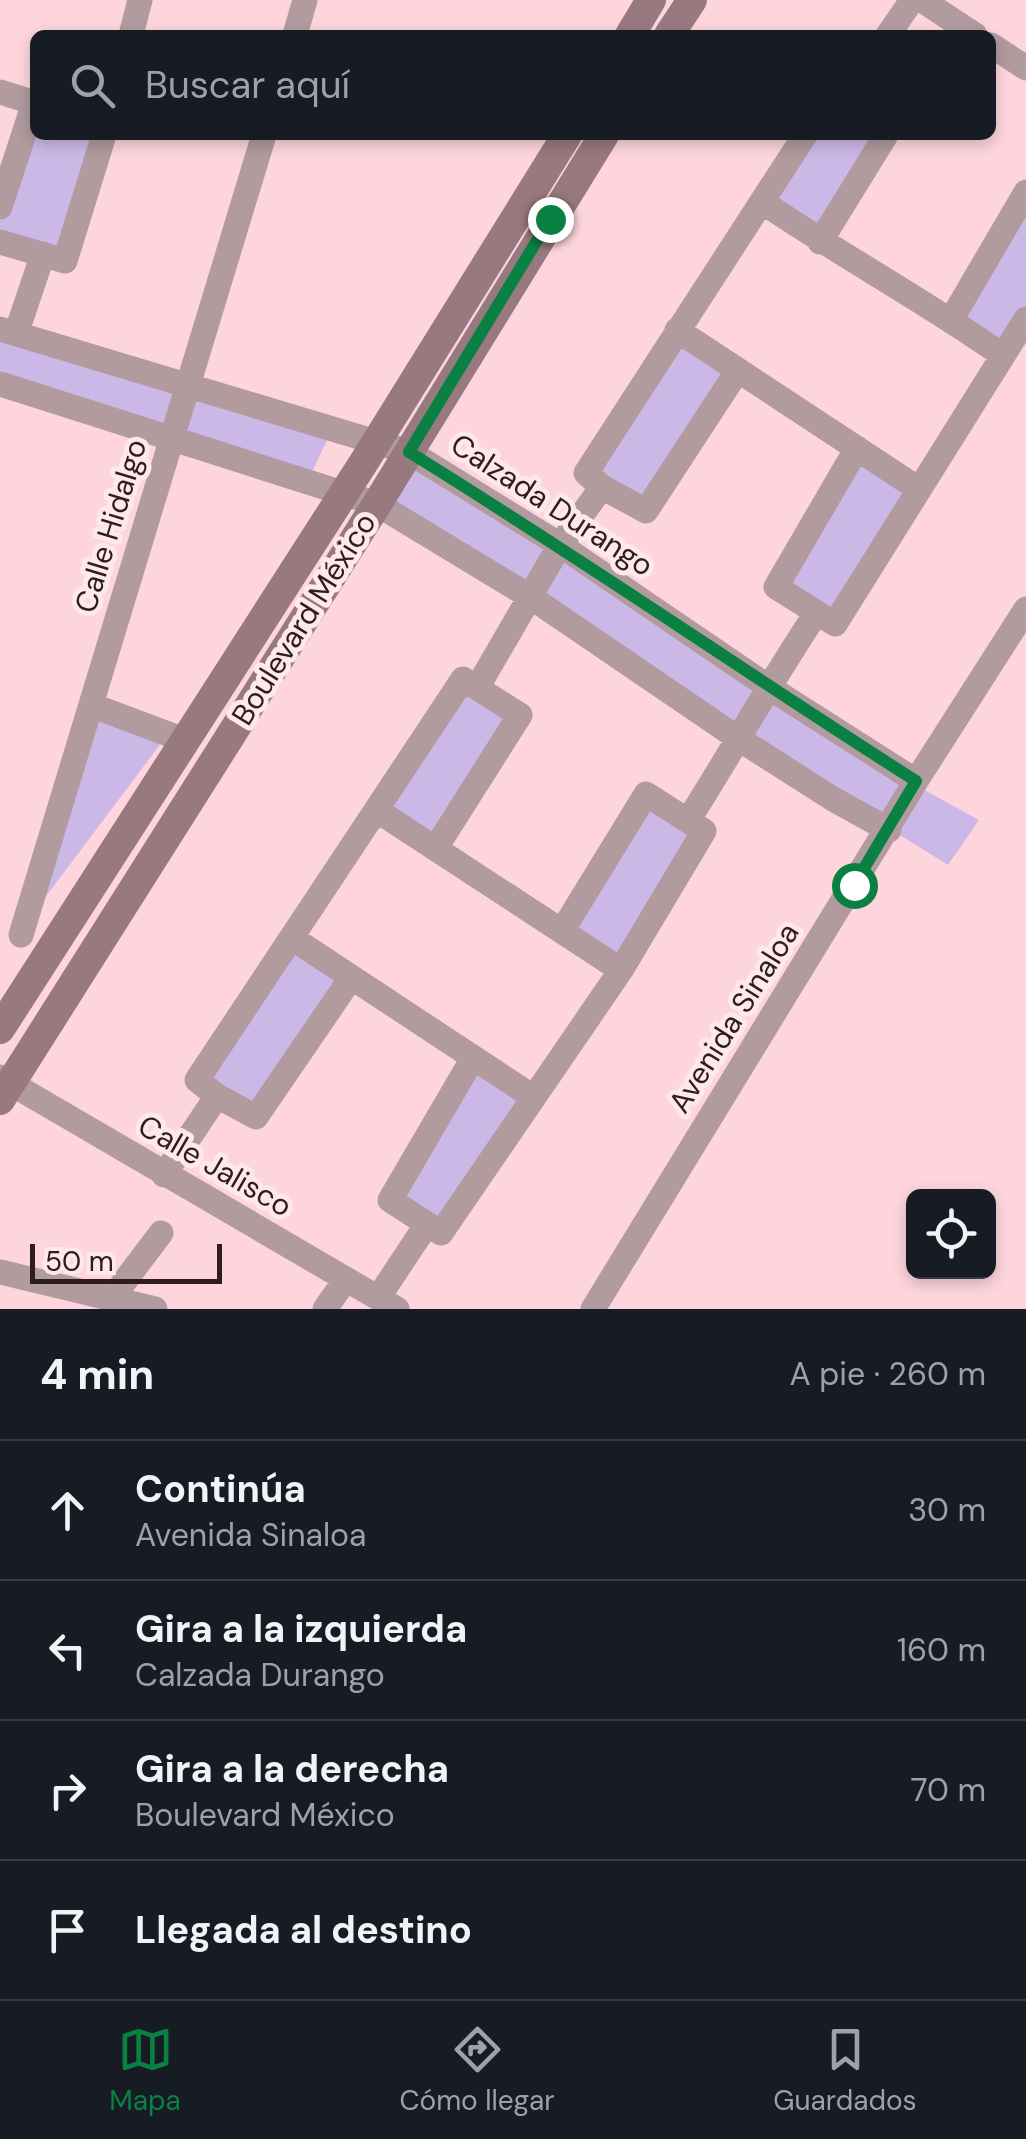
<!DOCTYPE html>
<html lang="es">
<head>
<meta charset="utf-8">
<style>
  :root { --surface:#171b24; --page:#242831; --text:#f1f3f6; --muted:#9ea1a6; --line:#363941; --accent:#0b8043 }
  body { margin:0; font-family:"DM Sans",sans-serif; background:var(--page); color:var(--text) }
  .controls { position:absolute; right:30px; bottom:30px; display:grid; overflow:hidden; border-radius:15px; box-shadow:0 5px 15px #0003 }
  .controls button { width:90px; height:90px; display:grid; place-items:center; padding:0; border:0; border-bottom:2px solid var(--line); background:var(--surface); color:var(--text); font:50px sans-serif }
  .scale { position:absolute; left:30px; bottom:25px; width:192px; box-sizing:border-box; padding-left:10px; border:5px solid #2e1c20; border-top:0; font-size:28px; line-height:35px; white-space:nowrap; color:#2e1c20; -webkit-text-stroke:8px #fde8ec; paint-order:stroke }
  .stop { position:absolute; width:30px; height:30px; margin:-22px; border:8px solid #0b8043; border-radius:50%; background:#fff }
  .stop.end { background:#0b8043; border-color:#fff; box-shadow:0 2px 10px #0008 }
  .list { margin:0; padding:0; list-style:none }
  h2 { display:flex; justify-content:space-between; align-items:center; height:130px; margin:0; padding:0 40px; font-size:42px }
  h2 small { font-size:32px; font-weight:400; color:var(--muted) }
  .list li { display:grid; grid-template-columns:65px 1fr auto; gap:30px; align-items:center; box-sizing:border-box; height:140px; padding:0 40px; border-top:2px solid var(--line) }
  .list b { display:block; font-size:38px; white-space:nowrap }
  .list p { margin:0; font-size:32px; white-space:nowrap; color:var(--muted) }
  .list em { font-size:32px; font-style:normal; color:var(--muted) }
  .icon { flex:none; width:55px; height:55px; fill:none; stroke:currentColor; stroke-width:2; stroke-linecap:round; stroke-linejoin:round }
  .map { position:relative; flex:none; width:1026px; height:1309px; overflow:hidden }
  .search { position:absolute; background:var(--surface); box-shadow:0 5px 15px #0003; left:30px; right:30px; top:30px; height:110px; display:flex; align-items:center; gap:25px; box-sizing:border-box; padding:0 35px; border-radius:15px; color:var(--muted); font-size:38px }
  .sheet { height:690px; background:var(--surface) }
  nav { display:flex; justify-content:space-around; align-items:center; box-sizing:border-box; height:140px; border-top:2px solid var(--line); background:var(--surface); font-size:28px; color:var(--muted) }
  nav a { display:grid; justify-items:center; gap:5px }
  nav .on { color:var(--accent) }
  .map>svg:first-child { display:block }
  .green { fill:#ccb8e6 }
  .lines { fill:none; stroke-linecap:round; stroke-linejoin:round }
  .minor { stroke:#b19b9f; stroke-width:25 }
  .secondary { stroke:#98797f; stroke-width:30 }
  .route { stroke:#0b8043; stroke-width:12 }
  .labels { text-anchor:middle; stroke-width:10; stroke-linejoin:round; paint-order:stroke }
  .street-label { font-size:30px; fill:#2e1c20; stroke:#fde8ec }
</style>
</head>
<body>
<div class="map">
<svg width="1026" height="1309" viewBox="0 0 1026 1309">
  <rect width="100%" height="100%" fill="#fed5dd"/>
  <path class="green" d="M35 135H99L64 257 0 239V217Z
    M809 135H882L818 236 768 203Z
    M1026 199V313L1001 349 957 320Z
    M0 334 330 434 311 474 0 380Z
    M677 335 732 373 644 503 591 472Z
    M858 454 905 490 834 618 781 586Z
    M410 458 910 782 979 820 948 865 736 733 382 503Z
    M465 687 509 716 434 836 385 810Z
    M94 713 165 738 38 907Z
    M647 802 698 832 621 958 570 930Z
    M294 944 338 978 253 1108 206 1079Z
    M477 1066 522 1099 439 1222 398 1196Z"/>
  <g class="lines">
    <path class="minor" d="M922 0 975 35
      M131 35 140 0
      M295 35 305 0
      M888 35 912 0
      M991 45 1026 68
      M0 92 35 103
      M764 203C842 256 925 301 1002 355
      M0 207 34 103
      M0 242 65 261 104 135
      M820 242 886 135
      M951 320 1026 192
      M0 329 409 452 560 545 767 686 916 781
      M677 330 917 488
      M16 334 43 254
      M738 370 646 511 602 487 586 473 805 135
      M0 384 377 504 532 598 739 739 833 799 889 830
      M857 448 776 587 835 624 1026 319
      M477 688 560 545 602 487
      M91 705 184 740
      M378 811 621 970
      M689 819C732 751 771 681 815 615
      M21 935 264 135
      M292 938 533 1097
      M351 978 256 1117 217 1096 197 1080 463 679 520 715 437 846
      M473 1058 390 1200 441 1233 621 970 704 831 646 794 562 931
      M0 1077 397 1309
      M164 1175 217 1096
      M0 1272 155 1309
      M112 1298 161 1233
      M378 1298 427 1224
      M325 1309 346 1279
      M593 1309 916 781 1026 609"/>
    <path class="secondary" d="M630 35 651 0
      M669 35 692 0
      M0 1029 364 462 567 135
      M0 1100 377 504 604 135"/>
  </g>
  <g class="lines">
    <path class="route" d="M550 219 409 452C581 558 746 673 916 781L854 885"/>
  </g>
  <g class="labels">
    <g class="street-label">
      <text transform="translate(552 505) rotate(33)" y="10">Calzada Durango</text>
      <text transform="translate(111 526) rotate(-73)" y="10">Calle Hidalgo</text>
      <text transform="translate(304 619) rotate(-58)" y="10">Boulevard México</text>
      <text transform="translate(734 1018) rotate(-58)" y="10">Avenida Sinaloa</text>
      <text transform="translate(215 1166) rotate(30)" y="10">Calle Jalisco</text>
    </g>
  </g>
</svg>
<div class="controls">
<button><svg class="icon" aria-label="locate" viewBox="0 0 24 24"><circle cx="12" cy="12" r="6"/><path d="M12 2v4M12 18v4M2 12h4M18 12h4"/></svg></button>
</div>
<div class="scale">50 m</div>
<div class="stop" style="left:854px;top:885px"></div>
<div class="stop end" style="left:550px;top:219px"></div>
<div class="search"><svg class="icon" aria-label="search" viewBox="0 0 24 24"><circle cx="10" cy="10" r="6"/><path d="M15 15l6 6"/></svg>Buscar aquí</div>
</div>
<section class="sheet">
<h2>4 min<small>A pie · 260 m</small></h2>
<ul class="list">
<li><svg class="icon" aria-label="ahead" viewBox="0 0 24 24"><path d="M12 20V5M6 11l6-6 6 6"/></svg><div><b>Continúa</b><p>Avenida Sinaloa</p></div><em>30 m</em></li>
<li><svg class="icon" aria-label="left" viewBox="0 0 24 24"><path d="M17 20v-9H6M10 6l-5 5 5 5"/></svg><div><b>Gira a la izquierda</b><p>Calzada Durango</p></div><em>160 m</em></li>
<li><svg class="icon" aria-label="right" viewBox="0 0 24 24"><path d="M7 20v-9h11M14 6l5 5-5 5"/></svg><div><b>Gira a la derecha</b><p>Boulevard México</p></div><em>70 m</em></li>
<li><svg class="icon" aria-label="arrive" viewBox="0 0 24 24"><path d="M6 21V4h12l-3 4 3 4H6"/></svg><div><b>Llegada al destino</b></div></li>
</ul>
</section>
<nav>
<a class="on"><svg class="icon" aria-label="map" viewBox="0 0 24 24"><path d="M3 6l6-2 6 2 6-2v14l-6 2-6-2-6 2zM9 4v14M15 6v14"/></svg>Mapa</a>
<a><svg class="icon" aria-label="directions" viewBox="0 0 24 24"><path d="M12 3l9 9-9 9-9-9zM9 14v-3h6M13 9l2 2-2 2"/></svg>Cómo llegar</a>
<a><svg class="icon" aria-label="saved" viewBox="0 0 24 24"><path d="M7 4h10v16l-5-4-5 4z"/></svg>Guardados</a>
</nav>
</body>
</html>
